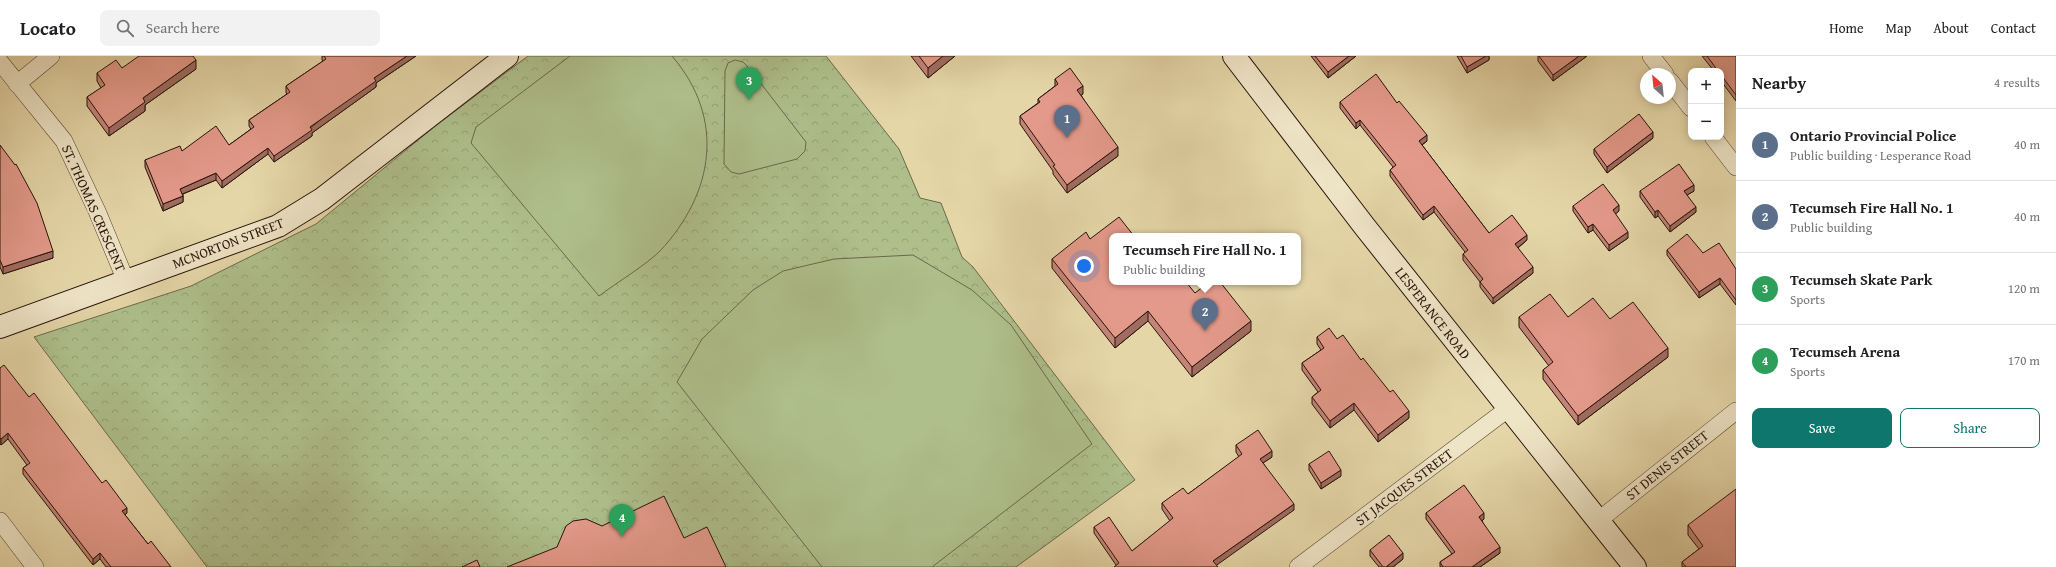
<!DOCTYPE html>
<html lang="en">
<head>
<meta charset="utf-8">
<style>
  :root { --surface:#fff; --page:#f2f2f2; --text:#202124; --muted:#757577; --line:#e0e0e0; --accent:#0f766e }
  body { margin:0; font-family:"Gentium Book Plus",serif; background:var(--page); color:var(--text) }
  .controls { position:absolute; right:12px; top:12px; display:grid; overflow:hidden; border-radius:8px; box-shadow:0 2px 10px #0003 }
  .controls button { width:36px; height:36px; display:grid; place-items:center; padding:0; border:0; border-bottom:1px solid var(--line); background:var(--surface); color:var(--text); font:20px sans-serif }
  .compass { position:absolute; left:1640px; top:12px; width:36px; height:36px; border-radius:50%; background:var(--surface); box-shadow:0 2px 10px #0003; rotate:333deg }
  .you { position:absolute; left:1084px; top:210px; width:14px; height:14px; margin:-10px; border:3px solid #fff; border-radius:50%; background:#1a73e8; box-shadow:0 0 0 6px #1a73e833 }
  .badge { display:grid; place-items:center; width:26px; height:26px; border-radius:50%; background:var(--accent); color:#fff; font-size:13px; font-weight:700 }
  .pin { position:absolute; translate:-50% -33px; filter:drop-shadow(0 1px 2px #0008) }
  .pin::after { content:''; position:absolute; top:21px; width:14px; height:12px; background:inherit; clip-path:polygon(0 0,100% 0,50% 100%) }
  .popup { position:absolute; left:1109px; top:177px; width:192px; height:52px; box-sizing:border-box; display:grid; place-content:center; border-radius:8px; background:var(--surface); filter:drop-shadow(0 1px 3px #0005); font-size:13px; white-space:nowrap; color:var(--muted) }
  .popup b { font-size:15px; color:var(--text) }
  .popup::after { content:''; position:absolute; left:50%; top:100%; margin-left:-8px; border:8px solid transparent; border-top-color:var(--surface) }
  .list { margin:0; padding:0; list-style:none }
  h2 { display:flex; justify-content:space-between; align-items:center; height:52px; margin:0; padding:0 16px; font-size:17px }
  h2 small { font-size:13px; font-weight:400; color:var(--muted) }
  .list li { display:grid; grid-template-columns:26px 1fr auto; gap:12px; align-items:center; box-sizing:border-box; height:72px; padding:0 16px; border-top:1px solid var(--line) }
  .list b { display:block; font-size:15px; white-space:nowrap }
  .list p { margin:0; font-size:13px; white-space:nowrap; color:var(--muted) }
  .list em { font-size:13px; font-style:normal; color:var(--muted) }
  .actions { display:flex; gap:8px; padding:12px 16px }
  .actions a { flex:1; padding:9px 0; border:1px solid var(--accent); border-radius:8px; text-align:center; font-size:14px; color:var(--accent) }
  .actions .main { background:var(--accent); color:#fff }
  .icon { flex:none; width:22px; height:22px; fill:none; stroke:currentColor; stroke-width:2; stroke-linecap:round; stroke-linejoin:round }
  .map { position:relative; flex:none; width:1736px; height:511px; overflow:hidden }
  header { display:flex; align-items:center; gap:24px; box-sizing:border-box; height:56px; padding:0 20px; background:var(--surface); border-bottom:1px solid var(--line) }
  header strong { font-size:19px }
  nav { display:flex; gap:22px; margin-inline-start:auto; font-size:14px }
  .search { width:280px; height:36px; background:var(--page); display:flex; align-items:center; gap:10px; box-sizing:border-box; padding:0 14px; border-radius:8px; color:var(--muted); font-size:15px }
  main { display:flex }
  aside { flex:1; background:var(--surface) }
  .map>svg:first-child { display:block }
  .park { fill:url(#park-crowns); stroke:#6a694a }
  .pitch { fill:#aebf8c; stroke:#6a694a }
  .lines { fill:none; stroke-linecap:round; stroke-linejoin:round }
  .street-casing { stroke:#564431; stroke-width:18 }
  .secondary-casing { stroke:#271309; stroke-width:24 }
  .street { stroke:#eee4c6; stroke-width:17 }
  .secondary { stroke:#eee4c6; stroke-width:22 }
  .wall { fill:#c48478; stroke:#271309 }
  .shaded-wall { fill:#a06c61; stroke:#271309 }
  .building { fill:#e49a8b; stroke:#271309 }
  .labels { text-anchor:middle; stroke-width:4; stroke-linejoin:round; paint-order:stroke }
  .street-label { font-size:14px; fill:#271309; stroke:#eee4c6 }
</style>
</head>
<body>
<header>
<strong>Locato</strong>
<div class="search"><svg class="icon" aria-label="search" viewBox="0 0 24 24"><circle cx="10" cy="10" r="6"/><path d="M15 15l6 6"/></svg>Search here</div>
<nav><a>Home</a><a>Map</a><a>About</a><a>Contact</a></nav>
</header>
<main>
<div class="map">
<svg width="1736" height="511" viewBox="0 0 1736 511">
  <defs>
    <pattern id="park-crowns" width="20" height="18" patternUnits="userSpaceOnUse"><rect width="20" height="18" fill="#aebf8c"/><path d="M2 6a3 3 0 1 1 6 0M12 15a3 3 0 1 1 6 0" fill="none" stroke="#96a377"/></pattern>
  </defs>
  <rect width="100%" height="100%" fill="#e5d6a8"/>
  <filter id="stains"><feTurbulence type="fractalNoise" baseFrequency=".005" numOctaves="4"/><feColorMatrix values="0 0 0 0 .2 0 0 0 0 .09 0 0 0 0 .02 0 0 0 .5 -.17"/></filter>
  <radialGradient id="worn" r=".72"><stop offset=".6" stop-color="#630" stop-opacity="0"/><stop offset="1" stop-color="#630" stop-opacity=".3"/></radialGradient>
  <path class="park" d="M528 0H826L899 93 920 142 941 147 962 201 973 211 1135 424 1016 511H207L34 281 191 230 316 168 434 71Z"/>
  <path class="pitch" d="M570 0H672C726 63 714 137 660 195 646 209 616 227 599 240L471 87 476 71Z
    M735 4 743 6 749 12 806 86 805 95 797 103 739 118 731 116 724 108 725 15 728 7Z
    M913 199 972 234 1011 269 1092 388 932 511H822L677 326 702 283 753 234 783 215 834 203Z"/>
  <g class="lines">
    <g class="street-casing">
      <path id="street" d="M1651 0 1665 18
        M0 6 64 85 97 155 126 225
        M1670 25 1691 52
        M17 28 51 0
        M1713 81 1736 111
        M1599 464 1736 355
        M0 465 35 511
        M1298 511 1509 352"/>
    </g>
    <g class="secondary-casing">
      <path id="secondary" d="M1234 0 1365 171 1635 511
        M0 271 278 170 322 143 507 0"/>
    </g>
    <use href="#street" class="street"/>
    <use href="#secondary" class="secondary"/>
  </g>
  <path class="wall" d="M322 0H416L376 27V31L312 77V80L274 106 268 98 222 132 216 124 183 138V146L163 155 145 111V104L182 95 229 89 251 73 249 70V64L287 38 286 37V30L323 5 322 4Z
    M911 0H955L928 22Z
    M1311 0H1356L1328 22Z
    M1457 0H1489V4L1467 17Z
    M1538 0H1587L1553 25 1538 5Z
    M1702 0H1736V45L1721 25V15H1714Z
    M122 12 196 13 145 49V55L109 80 87 50V41L101 32 97 25V17Z
    M1055 23 1083 38 1081 39 1118 100 1067 137 1053 118V115L1020 68V60L1038 47V43L1055 30Z
    M1340 46 1427 85 1422 89 1489 177 1527 184 1518 192 1533 217 1493 248 1480 231V226L1463 204V198L1465 196 1434 156 1423 164 1390 120V114L1393 111 1360 69 1356 73 1340 52Z
    M1653 82 1607 117 1594 98V93Z
    M0 89 53 202 3 218 0 211Z
    M1640 135H1694L1687 139 1696 156 1670 176 1658 160 1655 162 1640 141Z
    M1573 150 1619 155 1615 158 1628 182 1609 195 1593 174 1588 177 1573 155Z
    M1112 180 1195 237 1251 275 1192 321 1148 265 1115 292 1052 212V203L1090 183Z
    M1667 194 1736 213V249L1720 228 1699 242 1667 199Z
    M1519 261H1568L1610 263 1668 301 1578 369 1543 323V314L1549 310 1519 271Z
    M1317 281 1337 283 1361 304 1409 362 1378 386 1354 354 1330 372 1312 348V341L1318 336 1302 314V307L1321 294 1317 288Z
    M0 312 29 341 127 457 125 459 148 488 171 511H106L100 503 93 509 23 418V412L27 409 8 383 1 389 0 388Z
    M1236 389 1272 401 1263 407 1294 454 1116 509 1094 477V471L1132 495 1170 465 1162 453V447L1188 438 1239 401 1236 396Z
    M1309 408 1341 420 1321 433 1309 414Z
    M1426 457 1484 463 1482 465 1500 497 1480 511H1440V506L1452 498 1426 463Z
    M1688 469 1736 511H1682V506L1699 493 1688 479Z
    M1370 494 1403 503 1393 511H1379L1370 500Z"/>
  <path class="shaded-wall" d="M407 0H416L376 27V31L312 77V80L274 106V100L374 22Z
    M943 0H955L928 22V12Z
    M1349 0H1356L1328 22V16Z
    M1486 0H1489V4L1467 17V11Z
    M1579 0H1587L1553 25V19Z
    M196 4V13L145 49V55L109 80V72L143 42Z
    M1083 30V38L1077 42V34Z
    M1360 64V69L1356 73V67Z
    M1653 76V82L1607 117V111Z
    M1427 79V85L1419 91V85Z
    M1118 91V100L1067 137V129Z
    M268 92V98L222 132V125Z
    M216 117V124L180 139V133Z
    M1694 129V135L1684 141V135Z
    M183 140V146L163 155V148Z
    M1619 149V155L1613 160V154Z
    M1434 150V156L1423 164V159Z
    M1696 151V156L1670 176V170Z
    M1658 154V160L1655 162V156Z
    M1593 168V174L1588 177V171Z
    M1628 176V182L1609 195V189Z
    M1527 179V184L1515 194V188Z
    M53 195V202L3 218V211Z
    M1533 211V217L1493 248V242Z
    M1720 222V228L1699 242V236Z
    M1148 255V265L1115 292V282Z
    M1251 265V275L1192 321V311Z
    M1668 292V301L1578 369V360Z
    M1354 347V354L1330 372V365Z
    M1409 355V362L1378 386V379Z
    M8 377V383L1 389V383Z
    M1272 395V401L1260 409V403Z
    M1341 414V420L1321 433V427Z
    M1294 448V454L1214 511 1213 505Z
    M127 452V457L122 461V455Z
    M1484 457V463L1479 467V461Z
    M1500 491V497L1480 511H1472Z
    M100 497V503L93 509V503Z
    M1403 497V503L1393 511H1386Z"/>
  <path class="building" d="M139 0H193L196 4 143 42 145 46 109 72 87 41 105 29 97 17 116 4 122 12Z
    M324 0H407L374 22 376 25 310 71 312 74 274 100 268 92 222 125 216 117 180 133 183 140 163 148 145 104 180 90 182 95 216 70 229 89 254 71 249 64 290 36 286 30 326 3Z
    M919 0H943L928 12Z
    M1315 0H1349L1328 16Z
    M1461 0H1486L1467 11Z
    M1539 0H1579L1553 19Z
    M1707 0H1736V39L1721 19V15H1718Z
    M1070 12 1083 30 1077 34 1118 91 1067 129 1053 110 1055 109 1020 60 1040 46 1038 43 1058 28 1055 23Z
    M1376 18 1397 47 1399 45 1427 79 1419 85 1489 177 1512 159 1527 179 1515 188 1533 211 1493 242 1480 226 1483 223 1463 198 1468 194 1434 150 1423 159 1390 114 1396 109 1360 64 1356 67 1340 46Z
    M1639 58 1653 76 1607 111 1594 93Z
    M0 89 15 109 16 108 37 147 53 195 3 211 0 204Z
    M1679 108 1694 129 1684 135 1696 151 1670 170 1658 154 1655 156 1640 135Z
    M1603 128 1619 149 1613 154 1628 176 1609 189 1593 168 1588 171 1573 150Z
    M1119 161 1134 180H1112V226H1186L1195 237 1209 226H1220L1251 265 1192 311 1148 255 1115 282 1052 203 1086 176 1090 183Z
    M1687 178 1703 197 1719 187 1736 213V244L1720 222 1699 236 1667 194Z
    M1550 238 1568 261 1593 242 1610 263 1633 246 1668 292 1578 360 1543 314 1553 306 1519 261Z
    M1329 272 1337 283 1343 279 1361 304 1363 302 1390 336 1393 334 1409 355 1378 379 1354 347 1330 365 1312 341 1321 334 1302 307 1324 292 1317 281Z
    M4 309 29 341 34 337 102 427 106 424 127 452 122 455 148 488 151 485 171 511H111L100 497 93 503 23 412 30 407 8 377 1 383 0 382V312Z
    M1258 374 1272 395 1260 403 1294 448 1213 505 1218 511H1114L1119 507 1094 471 1109 461 1132 495 1173 462 1162 447 1183 432 1188 438 1242 398 1236 389Z
    M1329 395 1341 414 1321 427 1309 408Z
    M1464 429 1484 457 1479 461 1500 491 1472 511H1443L1440 506 1455 496 1426 457Z
    M1736 433V511H1686L1682 506 1703 490 1688 469Z
    M664 440 684 482 707 471 726 511H507L557 491 566 470 573 465 586 463 602 470Z
    M1389 479 1403 497 1386 511H1383L1370 494Z
    M477 504 480 511H462Z"/>
  <g class="labels">
    <g class="street-label">
      <text transform="translate(94 152) rotate(66)" y="5">ST. THOMAS CRESCENT</text>
      <text transform="translate(228 187) rotate(-21)" y="5">MCNORTON STREET</text>
      <text transform="translate(1433 257) rotate(52)" y="5">LESPERANCE ROAD</text>
      <text transform="translate(1667 409) rotate(-39)" y="5">ST DENIS STREET</text>
      <text transform="translate(1404 431) rotate(-37)" y="5">ST JACQUES STREET</text>
    </g>
  </g>
  <rect width="100%" height="100%" filter="url(#stains)"/>
  <rect width="100%" height="100%" fill="url(#worn)"/>
</svg>
<div class="controls">
<button>+</button>
<button>−</button>
</div>
<svg class="compass" viewBox="-18 -18 36 36"><path d="M0-13l5 13h-10z" fill="#e53935"/><path d="M0 13l5-13h-10z" fill="#757577"/></svg>
<div class="you"></div>
<div class="pin badge" style="left:1067px;top:82px;background:#5c6f8a">1</div>
<div class="pin badge" style="left:1205px;top:275px;background:#5c6f8a">2</div>
<div class="popup"><b>Tecumseh Fire Hall No. 1</b>Public building</div>
<div class="pin badge" style="left:749px;top:44px;background:#2e9e5b">3</div>
<div class="pin badge" style="left:622px;top:481px;background:#2e9e5b">4</div>
</div>
<aside>
<h2>Nearby<small>4 results</small></h2>
<ul class="list">
<li><span class="badge" style="background:#5c6f8a">1</span><div><b>Ontario Provincial Police</b><p>Public building · Lesperance Road</p></div><em>40 m</em></li>
<li><span class="badge" style="background:#5c6f8a">2</span><div><b>Tecumseh Fire Hall No. 1</b><p>Public building</p></div><em>40 m</em></li>
<li><span class="badge" style="background:#2e9e5b">3</span><div><b>Tecumseh Skate Park</b><p>Sports</p></div><em>120 m</em></li>
<li><span class="badge" style="background:#2e9e5b">4</span><div><b>Tecumseh Arena</b><p>Sports</p></div><em>170 m</em></li>
</ul>
<div class="actions"><a class="main">Save</a><a>Share</a></div>
</aside>
</main>
</body>
</html>
